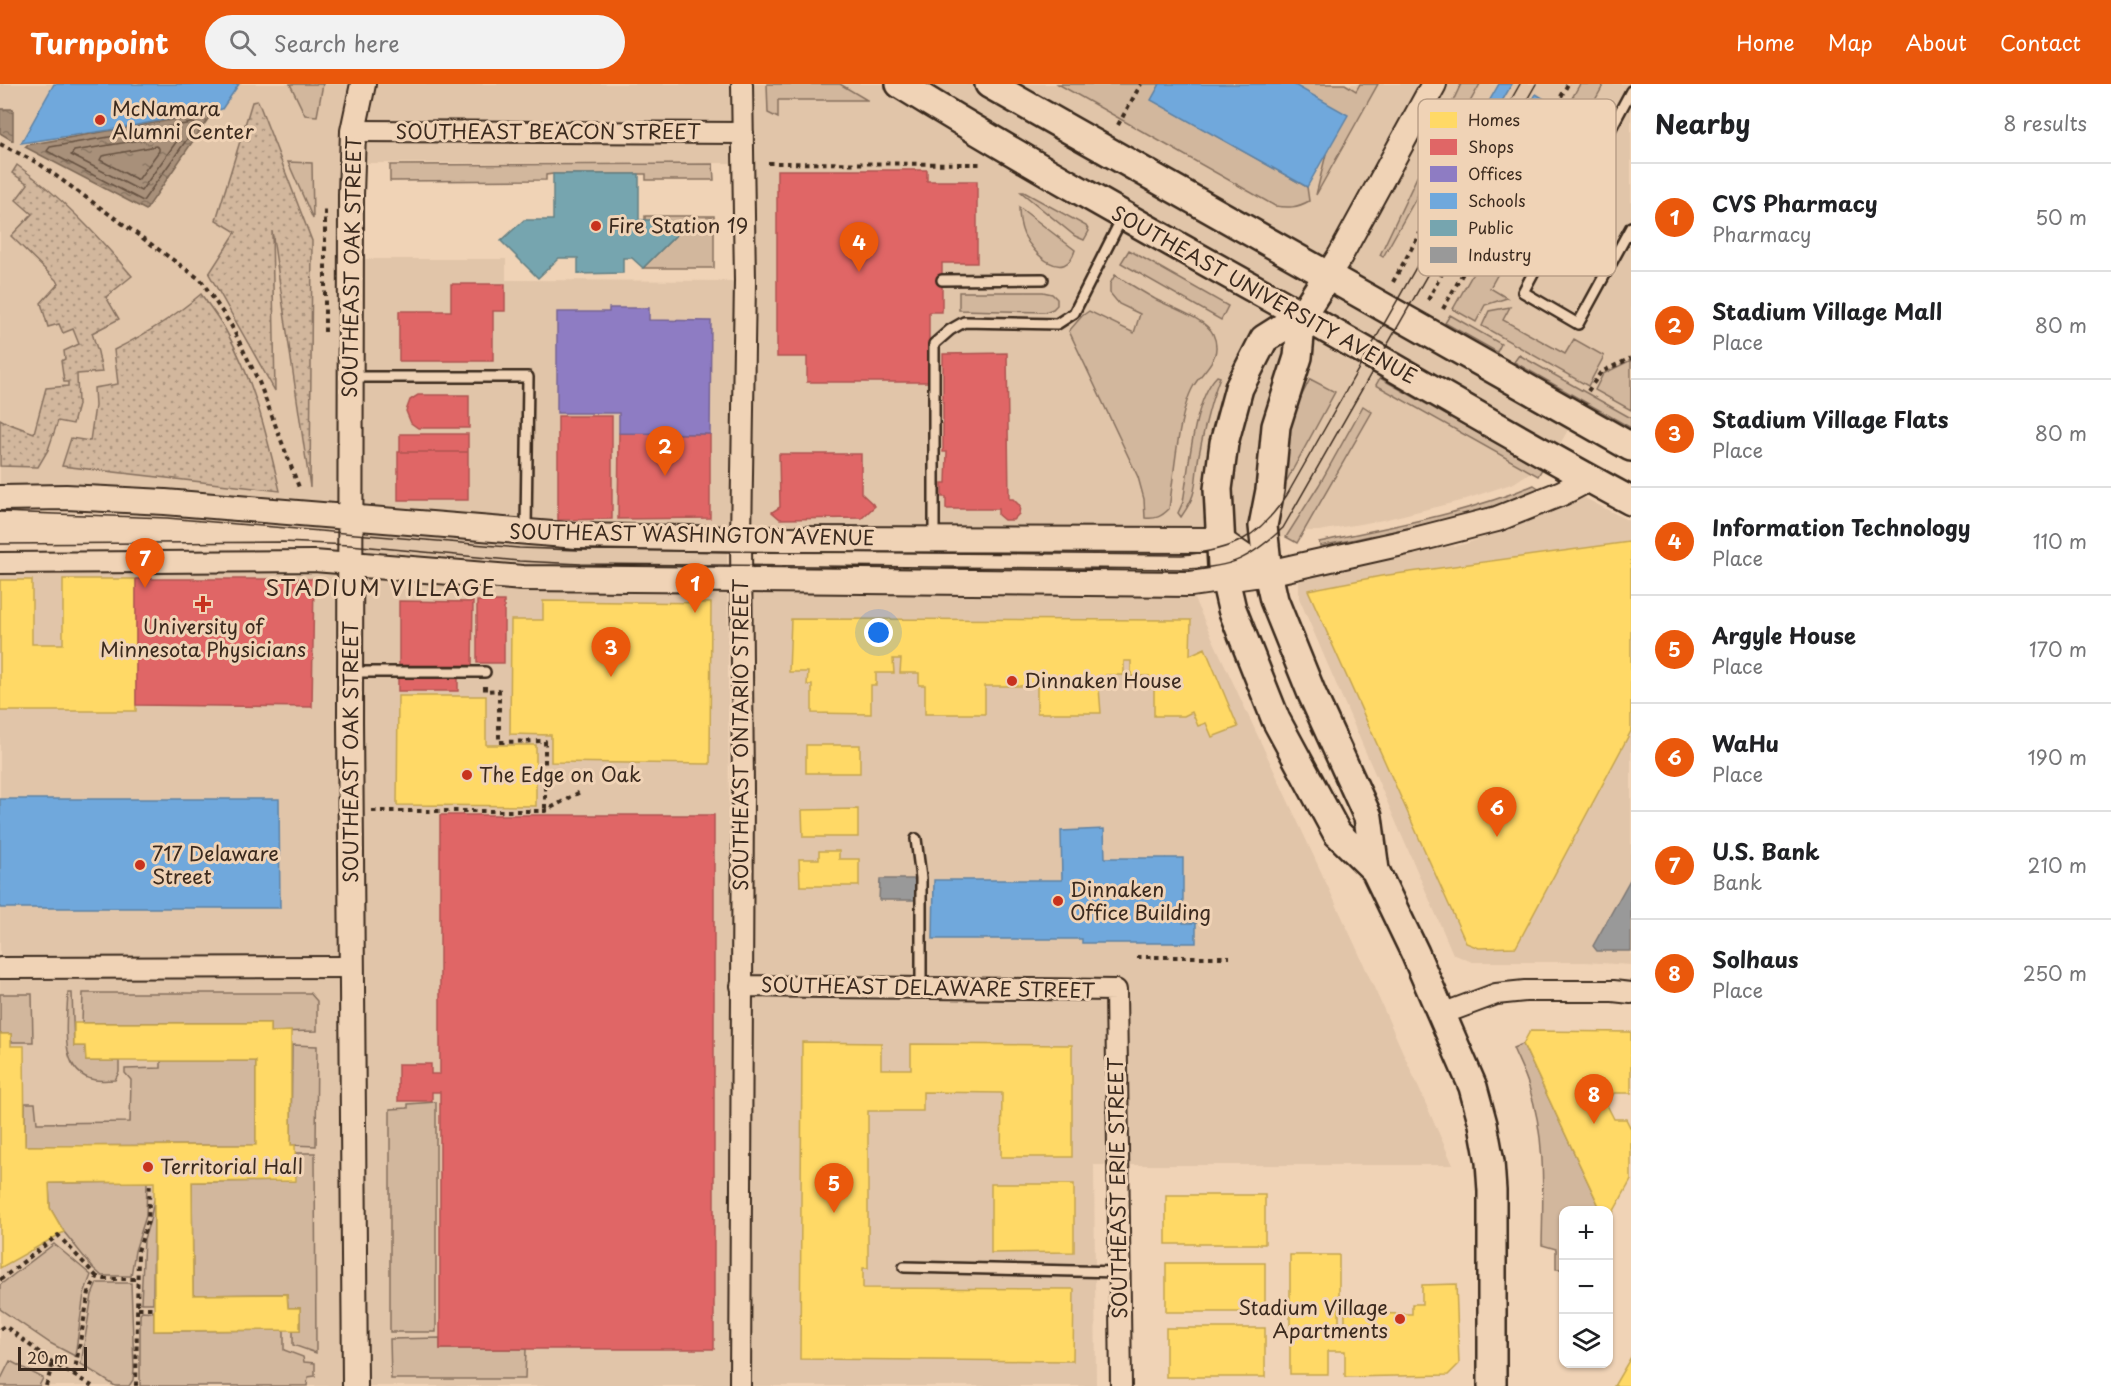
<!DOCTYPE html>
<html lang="en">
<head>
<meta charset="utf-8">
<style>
  :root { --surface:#fff; --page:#f2f2f2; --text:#202124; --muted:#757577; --line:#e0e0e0; --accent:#ea580c }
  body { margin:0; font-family:"Playpen Sans",sans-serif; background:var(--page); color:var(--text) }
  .controls { position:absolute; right:18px; bottom:18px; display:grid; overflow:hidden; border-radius:12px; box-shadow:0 2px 4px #0004 }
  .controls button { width:54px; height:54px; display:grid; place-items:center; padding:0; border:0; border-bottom:2px solid var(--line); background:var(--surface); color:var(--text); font:30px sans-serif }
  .scale { position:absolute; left:18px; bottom:15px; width:69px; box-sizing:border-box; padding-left:6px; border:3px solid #3b2a1e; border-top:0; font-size:16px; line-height:21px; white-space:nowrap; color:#3b2a1e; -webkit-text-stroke:4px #f0d3b6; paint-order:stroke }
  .you { position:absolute; left:879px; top:549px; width:21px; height:21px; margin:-15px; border:4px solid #fff; border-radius:50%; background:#1a73e8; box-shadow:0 0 0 9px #1a73e833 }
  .badge { display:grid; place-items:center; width:39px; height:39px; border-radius:50%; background:var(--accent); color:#fff; font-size:20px; font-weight:700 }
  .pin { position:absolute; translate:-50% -50px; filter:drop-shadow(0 2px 3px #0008) }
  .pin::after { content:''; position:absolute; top:32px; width:21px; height:18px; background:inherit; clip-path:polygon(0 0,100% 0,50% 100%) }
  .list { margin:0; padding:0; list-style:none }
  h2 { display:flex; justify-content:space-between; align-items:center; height:78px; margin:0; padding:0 24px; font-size:26px }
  h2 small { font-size:20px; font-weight:400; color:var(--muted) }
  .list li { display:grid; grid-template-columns:39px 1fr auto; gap:18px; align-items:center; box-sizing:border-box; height:108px; padding:0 24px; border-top:2px solid var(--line) }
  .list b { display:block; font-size:22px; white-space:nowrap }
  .list p { margin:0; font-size:20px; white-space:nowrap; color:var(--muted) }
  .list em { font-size:20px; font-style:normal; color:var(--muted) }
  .icon { flex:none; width:33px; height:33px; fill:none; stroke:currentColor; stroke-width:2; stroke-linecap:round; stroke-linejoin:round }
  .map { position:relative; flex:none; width:1631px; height:1302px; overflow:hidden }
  header { display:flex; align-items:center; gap:36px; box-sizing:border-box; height:84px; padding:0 30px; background:var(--accent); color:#fff }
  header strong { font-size:28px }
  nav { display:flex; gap:33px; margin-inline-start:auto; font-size:21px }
  .search { width:420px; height:54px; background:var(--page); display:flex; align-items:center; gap:15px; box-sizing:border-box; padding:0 21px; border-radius:33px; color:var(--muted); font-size:22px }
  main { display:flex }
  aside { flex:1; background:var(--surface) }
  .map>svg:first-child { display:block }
  .built { fill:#e1c5a9; fill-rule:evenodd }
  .green { fill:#d2b79d; stroke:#86705e; stroke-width:1.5 }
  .park { fill:url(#park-dots); stroke:#86705e; stroke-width:1.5 }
  .water { fill:url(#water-ripples); stroke:#7c6755; stroke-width:1.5 }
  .homes { fill:#ffd966; stroke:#c4a450; stroke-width:1.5 }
  .shops { fill:#e06666; stroke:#ae5450; stroke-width:1.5 }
  .offices { fill:#8e7cc3; stroke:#756392; stroke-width:1.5 }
  .schools { fill:#6fa8dc; stroke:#5f82a3; stroke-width:1.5 }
  .public { fill:#76a5af; stroke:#648084; stroke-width:1.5 }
  .industry { fill:#999; stroke:#7d7874; stroke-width:1.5 }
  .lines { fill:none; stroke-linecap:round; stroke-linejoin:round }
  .shore { stroke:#675343; stroke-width:1.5 }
  .service-casing { stroke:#3b2a1e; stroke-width:14 }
  .minor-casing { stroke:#3b2a1e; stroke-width:24 }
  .tertiary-casing { stroke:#3b2a1e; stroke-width:28 }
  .secondary-casing { stroke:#3b2a1e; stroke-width:32 }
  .path { stroke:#3b2a1e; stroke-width:4; stroke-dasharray:4.5 4.5; stroke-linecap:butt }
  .service { stroke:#f0d3b6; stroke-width:9 }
  .minor { stroke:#f0d3b6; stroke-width:20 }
  .tertiary { stroke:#f0d3b6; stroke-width:24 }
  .secondary { stroke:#f0d3b6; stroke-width:27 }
  .tram { stroke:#3b2a1e; stroke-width:1.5 }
  .poi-dot { fill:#c8321e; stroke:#f0d3b6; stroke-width:2 }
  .labels { text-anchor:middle; stroke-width:6; stroke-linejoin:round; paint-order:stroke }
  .poi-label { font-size:20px; fill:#3b2a1e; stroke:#f0d3b6; text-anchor:start }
  .street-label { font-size:20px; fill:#3b2a1e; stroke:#f0d3b6 }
  .quarter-label { font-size:22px; letter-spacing:1.5px; fill:#3b2a1e; stroke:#f0d3b6 }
  .key { fill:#f0d3b6; stroke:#baa088; stroke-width:1.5 }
  .key-label { font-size:16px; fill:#3b2a1e }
</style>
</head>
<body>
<header>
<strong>Turnpoint</strong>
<div class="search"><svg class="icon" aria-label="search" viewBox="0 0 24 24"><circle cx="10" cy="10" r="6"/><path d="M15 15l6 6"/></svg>Search here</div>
<nav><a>Home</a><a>Map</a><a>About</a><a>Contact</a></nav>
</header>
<main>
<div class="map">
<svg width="1631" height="1302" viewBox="0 0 1631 1302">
  <defs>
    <pattern id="park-dots" width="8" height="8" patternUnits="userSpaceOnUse" patternTransform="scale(1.5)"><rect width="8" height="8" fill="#d2b79d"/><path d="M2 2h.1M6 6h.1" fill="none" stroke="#ac957f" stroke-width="1.8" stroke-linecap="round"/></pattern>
    <pattern id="water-ripples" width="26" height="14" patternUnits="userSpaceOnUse" patternTransform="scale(1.5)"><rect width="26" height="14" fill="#a8907a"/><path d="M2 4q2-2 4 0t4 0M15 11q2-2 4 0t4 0" fill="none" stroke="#8a7663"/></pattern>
  </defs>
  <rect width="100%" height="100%" fill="#f0d3b6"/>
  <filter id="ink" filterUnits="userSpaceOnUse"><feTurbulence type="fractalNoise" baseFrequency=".0167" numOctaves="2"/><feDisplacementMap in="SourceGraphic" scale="12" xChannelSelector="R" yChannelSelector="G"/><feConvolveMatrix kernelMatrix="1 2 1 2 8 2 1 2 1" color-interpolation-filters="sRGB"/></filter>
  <g filter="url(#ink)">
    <path class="built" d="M0 0H1631V344L1584 318 1552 374 1514 399 1460 417 1383 436 1319 447H1308L1270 455 1179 456 1144 449 727 443 729 728 755 732 754 501 1189 504 1356 863 1453 1081H1094L1096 1302H0V479L351 480 350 435 0 414ZM353 79H743L744 197 506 196V175H352Z
      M1585 414 1631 438V881L1585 878H1472L1453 870 1299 514V494L1311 485 1465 460 1531 435 1565 417Z"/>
    <path class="green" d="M290 0H323L317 32 305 31Z
      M767 0H840L867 16H778V34L768 29Z
      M1058 0H1160L1152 16 1307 103 1309 117C1297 124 1288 124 1275 122Z
      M1293 0H1345L1356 7 1360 0H1378L1316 111 1326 70Z
      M1461 0H1480L1383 173 1380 171Z
      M1580 0H1604L1490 204 1507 214 1485 221 1476 238 1453 225Z
      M288 78 312 79 313 135Z
      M713 80 714 96H646V90H553L546 91V96L390 97V81Z
      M1021 108H1024L1086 142 1089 147 1084 156 1075 152Z
      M1019 123 1075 166C1065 200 1033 170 1024 151 1020 142 1019 133 1019 123Z
      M645 132H714V184H643L680 147 645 136Z
      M1129 166 1228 222 1221 236 1121 179Z
      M1115 191C1128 199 1141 207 1155 215 1170 223 1206 235 1213 250 1224 274 1203 285 1193 303 1178 330 1174 392 1169 425 1161 433 1156 435 1145 434L1144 415 1138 393 1069 247 1082 232 1089 227 1134 249 1140 230 1119 220 1110 209V200Z
      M959 208H1043L1052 210 1057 215V221L1053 225 1045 228 959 226Z
      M1510 223 1503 236 1565 270 1574 255 1604 272 1588 302 1482 242 1489 227Z
      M1450 231 1501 260 1497 268 1445 239Z
      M1519 271 1631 334V344L1514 278Z
      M1631 276V326L1595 306 1603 290Z
      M1217 292 1220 293C1210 318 1204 345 1199 371 1194 399 1199 408 1181 433L1178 429 1183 418C1189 385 1193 316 1217 292Z
      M1380 294 1542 385 1538 392 1376 301Z
      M1310 295 1335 308 1280 409 1283 368 1299 317Z
      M1363 322 1372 328 1297 459 1286 453 1319 401Z
      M1534 401 1540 405C1470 435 1394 447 1320 462L1319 458C1392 442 1465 430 1534 401Z
      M68 909H72L74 962H85L86 977H119V988L115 996C108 996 101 997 95 996 57 989 67 937 68 909Z
      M83 909H310L317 917V947L270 948V939H82Z
      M0 910H32L33 958H11V950H0Z
      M1523 960 1601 1126H1564L1563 1185H1556V1165L1542 1161C1543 1107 1546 1054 1529 1003 1525 989 1518 976 1513 964Z
      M292 961 317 962 316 1062 291 1061Z
      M161 977H256V1061L25 1062V1019H35L37 1039 130 1038 131 996 125 989V985L161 984Z
      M436 1018V1248H390V1025L408 1024V1020Z
      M295 1069H315L316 1269 293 1261V1246H300V1224H288L287 1210 193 1211 192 1098 295 1097Z
      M147 1098 146 1132 135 1167 131 1192H102L93 1184 64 1148 50 1124 49 1099Z
      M154 1116 153 1219H141L144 1155 150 1136Z
      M54 1160 91 1191 84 1210 75 1272 50 1259 0 1225V1201Z
      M97 1199H131L134 1285 133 1296 129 1302H115L81 1280 92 1211Z
      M142 1227 154 1228V1247L284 1246V1266L303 1273 304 1278 315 1279V1292L308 1293 307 1302H140V1231Z
      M440 1254V1265H526L525 1295H391L390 1255Z
      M10 1277 43 1294 39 1302H0V1297Z"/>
    <path class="park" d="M258 17 312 157 310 403 272 147 275 307 209 190 236 148 216 136 252 18Z
      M17 81C61 112 97 151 132 192L106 213 119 235 92 249 98 268 102 288 77 290 78 321 73 340 58 337 48 366 38 383 0 382V335L7 339 34 349 46 304 68 302V298H64L61 277 65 275 64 267 79 260 73 245 63 249 59 240 48 243 41 219 59 199 11 152 32 130 16 116 28 100 12 89Z
      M201 210C209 221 218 233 225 245 254 295 267 352 280 407L62 382 71 354 90 357 95 322 94 304 118 300 114 266C146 250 174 233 201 210Z"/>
    <path class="water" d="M0 25H13V57L0 49Z
      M212 29 146 126 25 63 27 61Z"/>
    <path class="homes" d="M1629 458 1631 459V647L1516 863 1479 864 1466 859 1308 506 1381 492Z
      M63 495H136V627H0V496H32V560H63Z
      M543 517 711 519 710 680 551 678V651L510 650 511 536H543Z
      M791 535 1191 536 1190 571 1205 564 1238 643 1212 653 1206 639 1198 642 1192 628 1184 632H1154V604H1149V592H1131V577H1124V591H1106V604H1099L1101 629H1037V602H985V630H925V601H919V589H900L901 575H893L894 589H876V601H871V630L812 629V601H807L808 588H789Z
      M398 612H486V661H536V722L397 721Z
      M806 661H860V689H806Z
      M858 725V753H803L802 726Z
      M819 767H839V775H859V802H800L799 775H819Z
      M74 939H270V948L291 947V1061H295L296 1097 192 1098 193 1211 287 1210 288 1224H300V1246L154 1247V1098L49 1099 50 1124 64 1148 0 1184V950H11V962H24L25 1062 256 1061V977H86L85 962H74Z
      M1530 947 1631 948V1009H1614L1607 1021 1614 1035H1626L1631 1045V1096L1610 1134 1608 1126H1601L1523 960Z
      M802 958 881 959V985H911V960L1072 961V1073H1001L1002 1009 923 1008V1027H868V1184H863V1204L1074 1205 1073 1277 800 1275Z
      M991 1100H1074V1168L991 1169Z
      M1166 1111H1265V1160H1166Z
      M1290 1171H1339V1246H1345V1229L1412 1230V1220H1422V1201L1456 1200 1459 1280 1448 1291 1345 1293V1267H1328V1290H1290Z
      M1166 1179H1265V1228H1166Z
      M1166 1244H1265V1293H1166Z
      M1631 1273V1302H1614Z"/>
    <path class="shops" d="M777 86H927V97H977V179H942V228H929V298H807V273H777Z
      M451 200H505V227H493V277H399V227H451Z
      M1007 269 1009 415H1013L1020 422 1019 430 1013 436H1004L998 431V425H946V413H942V399H946L947 368H943V270Z
      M418 311H469V344H418L411 339 406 327 410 316Z
      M558 332H612V435L558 436Z
      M619 349 710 350V434L618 435Z
      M400 350H468V368H400Z
      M398 368H468V416H398Z
      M779 370H861V409L875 422 862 434 780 435 772 428 780 423Z
      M136 495H314L312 623 136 621Z
      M399 517 473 518 472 581H399Z
      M477 517H504V579H477Z
      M398 593H458V607H398Z
      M440 731H714V1265H440V1008H432V1017H398V980H431V990H440Z"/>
    <path class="offices" d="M609 224H649V236L711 237 710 350 619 349V329H557V228H609Z"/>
    <path class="schools" d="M54 0H239L222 25 110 46 21 59Z
      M1160 0H1293L1348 31 1307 103 1151 16Z
      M1499 0H1512L1475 64 1465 59Z
      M1536 10 1546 16 1509 83 1499 77Z
      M0 715H279L280 824H0Z
      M1104 745 1105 774H1183V839H1196V859H1082V855H933L934 796H1062L1061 747Z"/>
    <path class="public" d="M553 90H639V136H668L680 147 643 184 632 174H623V189L578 190V174H559L538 194 501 157 524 136H553Z"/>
    <path class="industry" d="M1631 794V867H1597L1593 862Z
      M880 795H916V816H879Z"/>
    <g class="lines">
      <path class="shore" d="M192 39 195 40V44L143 117 47 67 50 63Z
        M176 50 179 54 141 107 71 71 74 67Z
        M156 62 159 64V67L138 96 100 76 102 72Z"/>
      <g class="service-casing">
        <path id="service" d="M1631 7 1523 208 1578 240 1631 143
          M942 196 1043 195
          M353 293H528L526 446
          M934 454V260L950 246 964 238 1057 240 1074 229 1122 134
          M350 588H485
          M916 755 921 794V903
          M904 1183 1119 1188"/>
      </g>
      <g class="minor-casing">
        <path id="minor" d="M353 47 743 49
          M0 479 314 477 351 480
          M0 884 353 883
          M741 902 1116 906 1121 1302
          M1442 930 1496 910 1525 907H1613L1631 909
          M740 1302 743 707 741 455 745 197 742 0"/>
      </g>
      <g class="tertiary-casing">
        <path id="tertiary" d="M1327 192 1340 172 1434 0
          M0 414 66 413 165 418 577 452 741 455 1220 456 1268 489
          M351 480 523 494 1191 500 1268 489 1411 457 1497 435 1562 409 1589 395
          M355 1302 350 637 351 111 353 47 363 0"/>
      </g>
      <g class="secondary-casing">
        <path id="secondary" d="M900 0C1036 84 1176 161 1316 239 1421 298 1524 360 1631 417
          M989 0 1631 363
          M1327 192 1302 231 1298 273 1276 342 1270 406 1263 442 1268 489 1274 516 1312 610 1368 733 1375 786 1415 869 1473 1003 1483 1040 1490 1078 1492 1107V1302
          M1302 231 1264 255 1239 304 1224 359 1218 405 1222 482 1232 525 1276 636 1337 749 1375 786"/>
      </g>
      <path class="path" d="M1118 41 1141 0
        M0 60 38 79 201 196 231 241 259 298 300 406
        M768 79 982 80
        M1393 198 1420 149
        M1428 216 1454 167
        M1443 225 1568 0
        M325 248V126
        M1588 307 1601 288 1631 274
        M485 602V607L499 606V658L545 657V727
        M372 727H545L582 707
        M1137 873H1230
        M0 1196 58 1151 97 1193
        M138 1224H154
        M0 1245 5 1242 53 1279 92 1302
        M74 1291 89 1208 97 1193 105 1195H138
        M46 1302 53 1279
        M136 1302 138 1167 148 1137 150 1098"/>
      <use href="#service" class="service"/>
      <use href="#minor" class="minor"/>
      <use href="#tertiary" class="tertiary"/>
      <use href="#secondary" class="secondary"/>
      <path class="tram" d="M0 428 167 434 519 464 578 466 1182 471C1234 466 1258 454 1287 411L1520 0
        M0 460 283 458 350 461 519 477 581 480 1187 485C1233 483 1249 475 1283 444L1536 0"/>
    </g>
  </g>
  <g class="poi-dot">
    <circle cx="100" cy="36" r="6"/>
    <circle cx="596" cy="142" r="6"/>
    <path d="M200 511h6v6h6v6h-6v6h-6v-6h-6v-6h6z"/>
    <circle cx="1012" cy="597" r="6"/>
    <circle cx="467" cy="691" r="6"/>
    <circle cx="140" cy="781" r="6"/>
    <circle cx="1058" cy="817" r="6"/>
    <circle cx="148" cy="1083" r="6"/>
    <circle cx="1400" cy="1235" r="6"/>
  </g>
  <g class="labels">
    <g class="poi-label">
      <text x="112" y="32">McNamara<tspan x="112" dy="23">Alumni Center</tspan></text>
      <text x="608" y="149">Fire Station 19</text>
      <text x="203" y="550" text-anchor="middle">University of<tspan x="203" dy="23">Minnesota Physicians</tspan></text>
      <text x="1024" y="604">Dinnaken House</text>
      <text x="479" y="698">The Edge on Oak</text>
      <text x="152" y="777">717 Delaware<tspan x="152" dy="23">Street</tspan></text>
      <text x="1070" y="813">Dinnaken<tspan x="1070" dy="23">Office Building</tspan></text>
      <text x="160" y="1090">Territorial Hall</text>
      <text x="1388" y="1231" text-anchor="end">Stadium Village<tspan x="1388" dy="23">Apartments</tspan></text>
    </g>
    <g class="street-label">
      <text x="548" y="55">SOUTHEAST BEACON STREET</text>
      <text transform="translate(352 183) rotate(-89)" y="7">SOUTHEAST OAK STREET</text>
      <text transform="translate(1264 211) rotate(29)" y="7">SOUTHEAST UNIVERSITY AVENUE</text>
      <text transform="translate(692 451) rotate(1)" y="7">SOUTHEAST WASHINGTON AVENUE</text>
      <text transform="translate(741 651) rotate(-90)" y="7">SOUTHEAST ONTARIO STREET</text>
      <text transform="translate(351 668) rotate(-90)" y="7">SOUTHEAST OAK STREET</text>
      <text transform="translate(928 904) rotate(1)" y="7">SOUTHEAST DELAWARE STREET</text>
      <text transform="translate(1118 1104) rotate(-91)" y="7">SOUTHEAST ERIE STREET</text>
    </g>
    <g class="quarter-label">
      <text x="381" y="512">STADIUM VILLAGE</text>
    </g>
  </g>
  <rect x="1418" y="15" width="198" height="177" rx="9" class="key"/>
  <rect x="1430" y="28" width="27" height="16" fill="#ffd966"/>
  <rect x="1430" y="55" width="27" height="16" fill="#e06666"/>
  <rect x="1430" y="82" width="27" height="16" fill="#8e7cc3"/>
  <rect x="1430" y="109" width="27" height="16" fill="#6fa8dc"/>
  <rect x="1430" y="136" width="27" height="16" fill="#76a5af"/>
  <rect x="1430" y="163" width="27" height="16" fill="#999"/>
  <g class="key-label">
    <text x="1468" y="42">Homes</text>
    <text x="1468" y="69">Shops</text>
    <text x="1468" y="96">Offices</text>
    <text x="1468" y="123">Schools</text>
    <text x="1468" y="150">Public</text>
    <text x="1468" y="177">Industry</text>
  </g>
</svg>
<div class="controls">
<button>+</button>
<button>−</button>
<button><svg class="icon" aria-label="layers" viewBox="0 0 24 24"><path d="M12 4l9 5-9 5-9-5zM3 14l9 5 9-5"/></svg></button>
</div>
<div class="scale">20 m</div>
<div class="you"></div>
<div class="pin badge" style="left:695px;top:529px">1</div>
<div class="pin badge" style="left:665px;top:392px">2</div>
<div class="pin badge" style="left:611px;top:593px">3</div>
<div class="pin badge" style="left:859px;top:188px">4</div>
<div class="pin badge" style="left:834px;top:1129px">5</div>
<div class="pin badge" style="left:1497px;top:753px">6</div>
<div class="pin badge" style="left:145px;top:504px">7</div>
<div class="pin badge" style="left:1594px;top:1040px">8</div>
</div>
<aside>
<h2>Nearby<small>8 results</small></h2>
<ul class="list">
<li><span class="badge">1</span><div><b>CVS Pharmacy</b><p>Pharmacy</p></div><em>50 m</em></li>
<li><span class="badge">2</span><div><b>Stadium Village Mall</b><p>Place</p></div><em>80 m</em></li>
<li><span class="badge">3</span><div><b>Stadium Village Flats</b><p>Place</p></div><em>80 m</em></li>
<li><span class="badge">4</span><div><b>Information Technology</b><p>Place</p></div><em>110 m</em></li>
<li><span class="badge">5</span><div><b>Argyle House</b><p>Place</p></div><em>170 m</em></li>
<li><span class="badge">6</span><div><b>WaHu</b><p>Place</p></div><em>190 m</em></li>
<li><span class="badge">7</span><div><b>U.S. Bank</b><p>Bank</p></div><em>210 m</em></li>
<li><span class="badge">8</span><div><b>Solhaus</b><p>Place</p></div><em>250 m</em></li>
</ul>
</aside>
</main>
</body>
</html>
